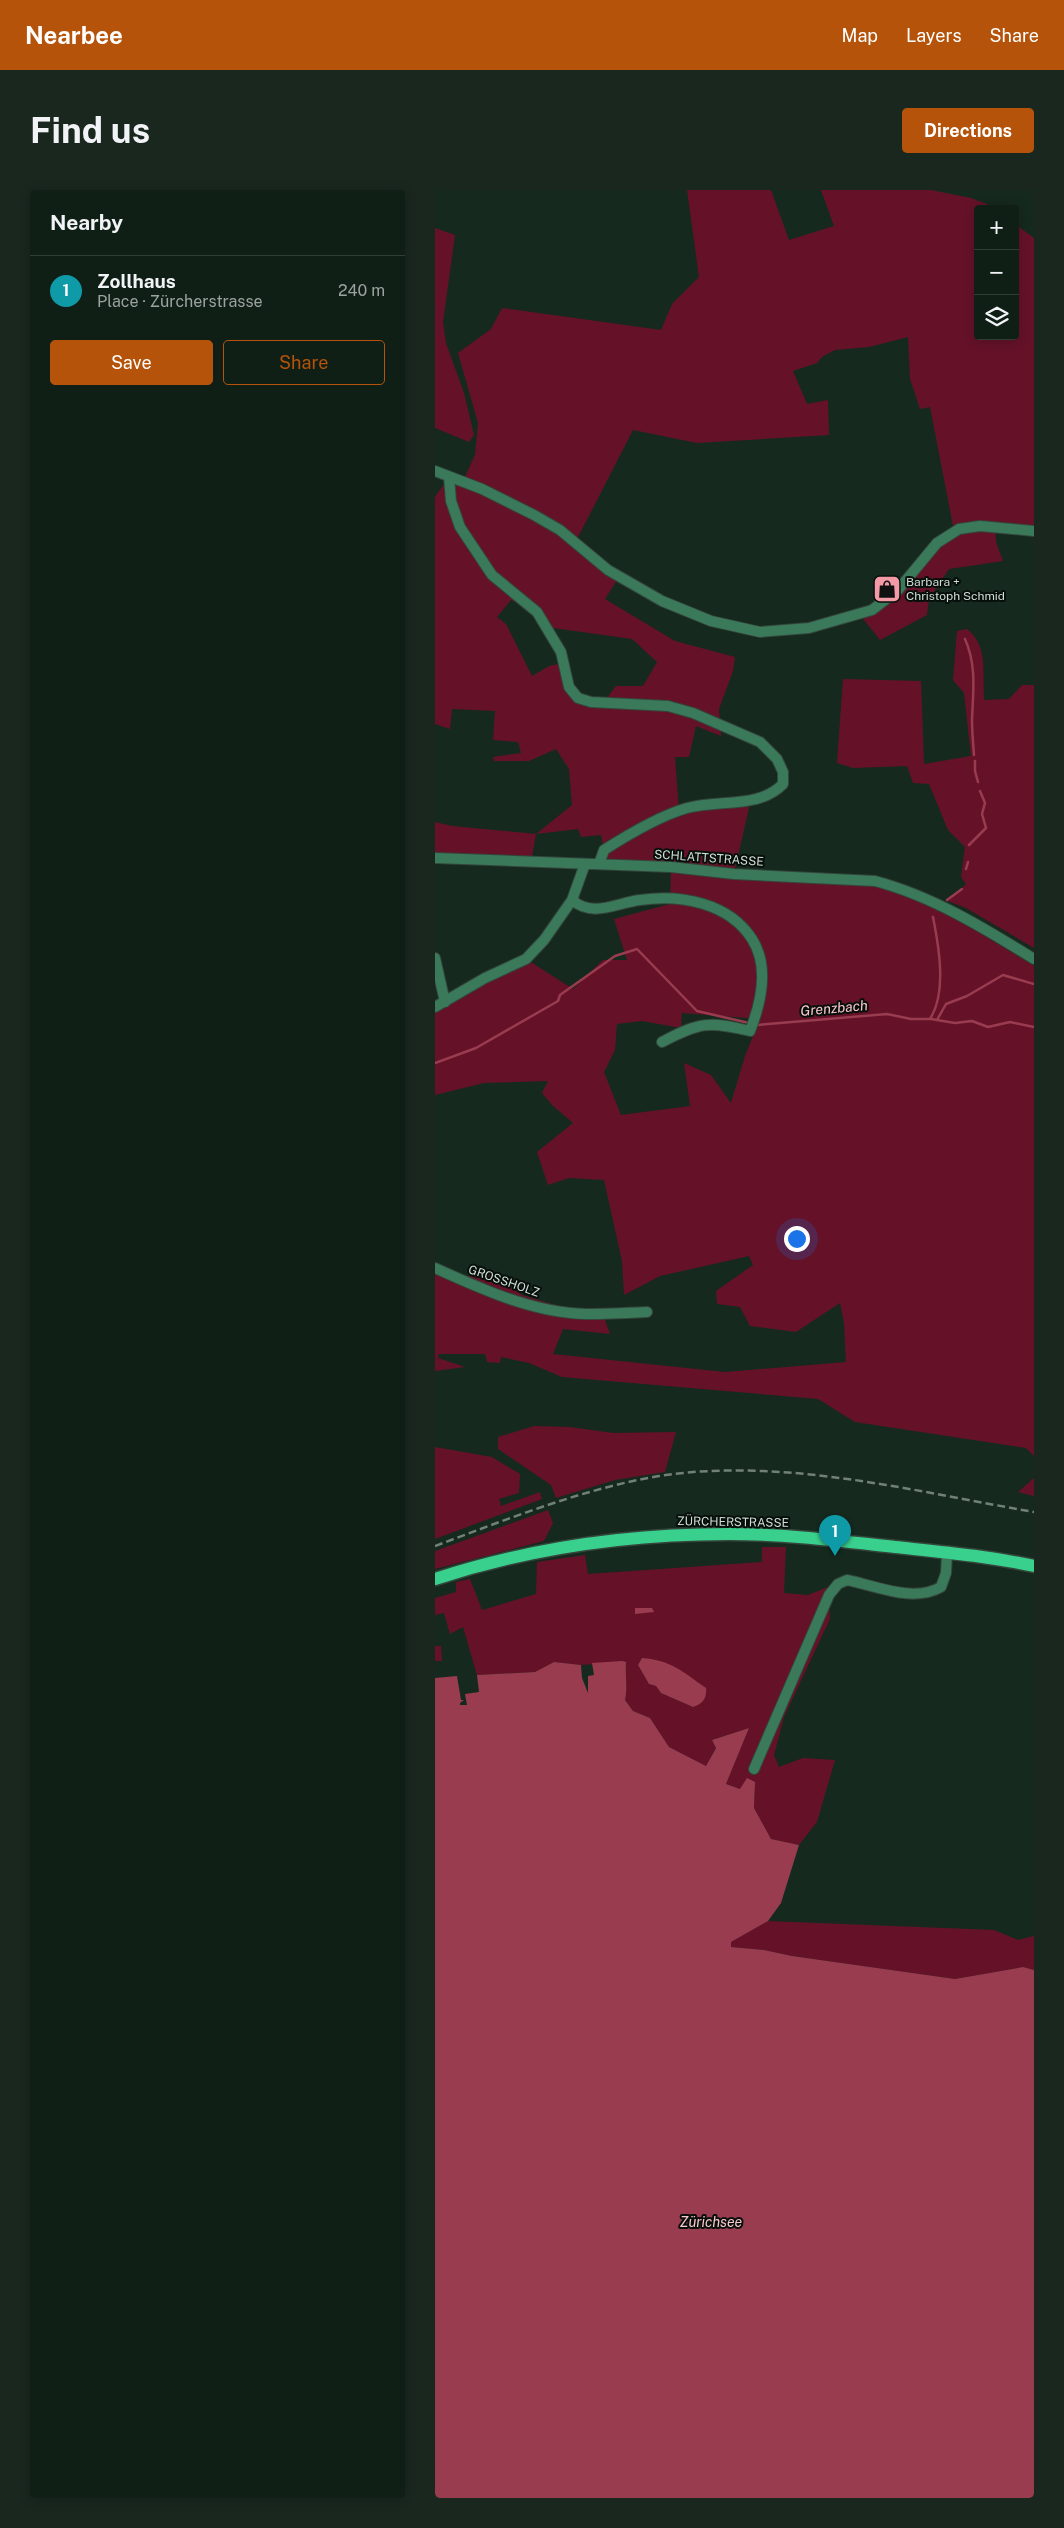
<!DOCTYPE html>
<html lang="en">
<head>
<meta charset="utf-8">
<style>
  :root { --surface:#101f16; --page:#19271f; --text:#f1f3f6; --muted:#9ca2a1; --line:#303d35; --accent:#b45309 }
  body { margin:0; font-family:"Public Sans",sans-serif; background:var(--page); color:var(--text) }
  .controls { position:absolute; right:15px; top:15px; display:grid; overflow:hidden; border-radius:5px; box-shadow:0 2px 12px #0003 }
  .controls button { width:45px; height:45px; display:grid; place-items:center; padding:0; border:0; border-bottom:1px solid var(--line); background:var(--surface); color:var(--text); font:25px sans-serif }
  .you { position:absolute; left:361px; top:1048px; width:18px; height:18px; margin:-12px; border:4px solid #fff; border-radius:50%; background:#1a73e8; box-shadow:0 0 0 8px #1a73e833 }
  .badge { display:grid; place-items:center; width:32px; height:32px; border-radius:50%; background:var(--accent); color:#fff; font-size:16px; font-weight:700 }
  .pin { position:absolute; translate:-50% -41px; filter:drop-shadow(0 1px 2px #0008) }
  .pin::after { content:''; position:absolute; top:26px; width:18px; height:15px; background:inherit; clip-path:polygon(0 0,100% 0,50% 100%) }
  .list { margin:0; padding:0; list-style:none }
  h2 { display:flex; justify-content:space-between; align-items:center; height:65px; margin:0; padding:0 20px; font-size:21px }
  h2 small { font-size:16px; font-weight:400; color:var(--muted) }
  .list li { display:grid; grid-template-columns:32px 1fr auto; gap:15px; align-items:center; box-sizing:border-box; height:70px; padding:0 20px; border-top:1px solid var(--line) }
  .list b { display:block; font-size:19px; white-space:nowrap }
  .list p { margin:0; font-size:16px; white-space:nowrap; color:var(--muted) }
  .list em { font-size:16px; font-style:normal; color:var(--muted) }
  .actions { display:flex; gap:10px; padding:15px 20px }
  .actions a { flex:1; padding:11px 0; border:1px solid var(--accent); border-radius:5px; text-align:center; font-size:18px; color:var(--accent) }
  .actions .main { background:var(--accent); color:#fff }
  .icon { flex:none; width:28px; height:28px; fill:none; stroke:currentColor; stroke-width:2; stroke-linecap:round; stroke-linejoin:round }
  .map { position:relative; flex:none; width:599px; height:2308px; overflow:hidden; border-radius:5px }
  header { display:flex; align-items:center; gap:30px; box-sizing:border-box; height:70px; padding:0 25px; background:var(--accent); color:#fff }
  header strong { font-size:24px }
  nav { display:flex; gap:28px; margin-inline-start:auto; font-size:18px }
  .intro { display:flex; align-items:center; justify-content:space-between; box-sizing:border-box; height:120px; padding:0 30px }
  h1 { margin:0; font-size:35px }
  .button { padding:12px 22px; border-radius:5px; background:var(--accent); color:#fff; font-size:18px; font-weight:700 }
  main { display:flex; gap:30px; padding:0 30px }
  aside { flex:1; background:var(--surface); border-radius:5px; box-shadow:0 2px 12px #0003 }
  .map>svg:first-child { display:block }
  .green { fill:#651229; fill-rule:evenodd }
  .water { fill:#993c4f }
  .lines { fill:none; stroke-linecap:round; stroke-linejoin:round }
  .stream { stroke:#993c4f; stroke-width:2.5 }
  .minor-casing { stroke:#34463c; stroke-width:12 }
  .major-casing { stroke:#34463c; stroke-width:15 }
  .minor { stroke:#3a7959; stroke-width:10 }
  .major { stroke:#39cf8d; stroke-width:12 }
  .rail { stroke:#718178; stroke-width:2.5; stroke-dasharray:8 4; stroke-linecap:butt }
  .labels { text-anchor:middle; stroke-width:4; stroke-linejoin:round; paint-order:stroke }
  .poi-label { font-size:12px; fill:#d2ded7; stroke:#070f0b; text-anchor:start }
  .street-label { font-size:12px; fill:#d2ded7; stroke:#070f0b }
  .water-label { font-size:14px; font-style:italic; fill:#fec8ce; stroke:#070f0b }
</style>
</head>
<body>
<header>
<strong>Nearbee</strong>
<nav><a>Map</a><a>Layers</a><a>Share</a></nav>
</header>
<div class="intro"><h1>Find us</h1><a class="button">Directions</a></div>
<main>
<aside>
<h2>Nearby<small></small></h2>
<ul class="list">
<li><span class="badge" style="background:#0f9aa8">1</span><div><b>Zollhaus</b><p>Place · Zürcherstrasse</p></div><em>240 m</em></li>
</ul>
<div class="actions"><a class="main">Save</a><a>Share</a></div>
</aside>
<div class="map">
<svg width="599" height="2308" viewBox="0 0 599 2308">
  <rect width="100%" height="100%" fill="#16291e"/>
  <path class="green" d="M252 0H336L354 50 399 36 386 0H496L536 8 564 19H543V146H580V34L599 48V341L560 337 561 352 568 371 514 379 494 409 492 425 445 450 425 425 437 420 519 341 495 217 485 219 475 189 473 147 434 157 400 160 387 167 382 173 358 181 372 214 393 210 394 245 262 253 198 240 140 353 184 387 170 409 240 451 300 467 298 481 284 519 286 546 261 536 254 567H240L244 620 312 611 314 618 299 683 422 689 485 707 599 776V1266L591 1258 420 1232 383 1209 127 1187 94 1173 66 1167 65 1173 52 1172 50 1164H4L3 1168 30 1177 0 1181V1073L30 1086 60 1084 87 1105 170 1130 175 1144 128 1139 118 1164 290 1182 411 1172 409 1133 405 1113 361 1142 315 1136 305 1117 282 1114 281 1101 318 1075 314 1066 225 1086 189 1105 187 1071 169 990 134 988 113 995 102 962 138 933 117 915 107 903 113 891 49 893 0 905V817L91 769 138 799 168 770H192L179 729 235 714 236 677 164 674 169 660 166 645 146 647 143 639 101 644 96 672 0 668V632L17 636 101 644 137 615 134 579 121 559 94 571H59L58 567 86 563 83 552 58 550 60 521 17 519 15 539 0 534V307L14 287 28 291 40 265 43 233 23 163 56 139 67 118 226 140 237 114 264 87ZM76 410 101 422 111 437 197 449 222 472 208 496H181L165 517 134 497 128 473 114 476 97 486 71 434 62 427ZM247 823 325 829 310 866 296 913 276 885 249 873 255 916 186 925 169 882 180 860 182 834 207 831 246 838Z
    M0 38 20 45 8 132 11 153 29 203 39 245 34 252 0 238Z
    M532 439C554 456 547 484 549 510L574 509 587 495H599V758L531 718 513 711 531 694 526 687 530 657 513 640 494 594 478 593 472 576 418 578 402 573 408 489 486 491 489 574 536 566 529 503 518 490 522 441Z
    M99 1236 135 1237 178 1243 241 1242 230 1282 180 1290 121 1308 116 1295 63 1259V1247Z
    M0 1257 57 1267 85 1284 84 1303 64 1309 66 1316 105 1302 107 1309 0 1349Z
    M599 1288V1306L583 1302Z
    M113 1320 118 1333 109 1351 0 1379V1361Z
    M327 1357H351L349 1403 373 1405 393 1397 395 1429 349 1527 339 1565 344 1577 368 1568 400 1570 382 1632 364 1655 336 1649 319 1618 320 1592 305 1599 291 1594 314 1538 277 1550 281 1557 271 1576 234 1557 215 1528 198 1521 190 1510C193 1497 190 1486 191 1472L146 1475 119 1472 100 1482 42 1485 28 1437 15 1444 9 1423 0 1425V1408L21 1402V1392L35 1389 47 1420 101 1404 102 1372 150 1365 153 1384 327 1372ZM207 1468 258 1517 226 1503 221 1496 214 1494 203 1475Z
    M0 1456H6L7 1471H0Z
    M333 1731 559 1740 583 1750 599 1746V1780L588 1777 520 1789 357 1766 329 1760 296 1757 295 1752Z"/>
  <path class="water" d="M200 1418H217L219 1422 200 1424Z
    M207 1468C236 1470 248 1482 271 1498 272 1508 268 1514 258 1517L226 1503 221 1496 214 1494 203 1475Z
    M187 1471 191 1472C190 1486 193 1497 190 1510L198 1521 215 1528 234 1557 271 1576 281 1558 277 1550 314 1538 291 1594 305 1599 312 1588 320 1592 319 1618 336 1649 364 1655 346 1713 333 1731 296 1752V1757L329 1760 357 1766 520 1789 588 1777 599 1780V2308H0V1488L22 1486 26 1510H29L25 1513V1515H32L30 1504 44 1502 42 1485 100 1482 119 1472 146 1475 147 1488 153 1503V1486L159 1485 157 1473Z"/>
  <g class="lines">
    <path class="stream" d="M530 449C542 476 538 502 537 530 537 541 538 553 539 565
      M540 571V581L543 592
      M534 655 551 638 547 624 550 613 545 601
      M531 679 533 672
      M512 710 527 699
      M496 829 520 833 537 831 553 837 575 832 599 837
      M502 830 511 814 532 806 568 785 599 794
      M322 835 452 824 476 829H495C512 802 504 757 498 727
      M0 873 41 858 123 811 125 805 180 766 202 759 262 821 314 833"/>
    <g class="minor-casing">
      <path id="minor" d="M0 281 47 299 99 325 125 340 173 380 227 411 276 431 325 442 374 438 437 420 463 400 502 353 524 339 545 336 599 341
        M14 287 16 311 25 337 57 385 102 422 126 462 134 497 143 508 156 512 233 516 258 523 325 552 342 569 348 582V594C324 619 284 609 252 618 224 626 194 644 169 660L164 674
        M0 668 236 677 299 684 440 691C497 706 549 738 599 769
        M137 710C158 728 181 713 205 710 246 704 294 713 317 749 335 777 326 813 315 841 274 831 265 832 227 852
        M0 768 10 812
        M0 817 50 788 91 769 109 750 137 710 150 674
        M0 1078C46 1099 99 1123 151 1124 171 1124 192 1123 212 1122
        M319 1579 394 1405 403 1394 412 1390C442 1396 478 1413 506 1397L511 1383 512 1363"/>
    </g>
    <g class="major-casing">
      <path id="major" d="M0 1389C95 1358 195 1344 294 1344 350 1344 405 1351 460 1357 507 1362 553 1366 599 1376"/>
    </g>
    <use href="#minor" class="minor"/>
    <use href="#major" class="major"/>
    <path class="rail" d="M0 1356C73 1329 147 1299 224 1286 348 1267 477 1301 599 1322"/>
  </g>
  <defs>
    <g id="shop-square" transform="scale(1.4375)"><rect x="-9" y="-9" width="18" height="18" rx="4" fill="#f39aa7" stroke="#070f0b"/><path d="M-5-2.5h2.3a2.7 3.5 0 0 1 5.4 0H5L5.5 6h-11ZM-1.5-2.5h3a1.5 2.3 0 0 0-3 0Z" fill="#111"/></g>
  </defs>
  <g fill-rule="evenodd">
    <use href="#shop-square" x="452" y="399"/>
  </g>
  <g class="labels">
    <g class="poi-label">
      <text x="471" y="396">Barbara +<tspan x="471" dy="14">Christoph Schmid</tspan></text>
    </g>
    <g class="street-label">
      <text transform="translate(274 668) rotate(4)" y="4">SCHLATTSTRASSE</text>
      <text transform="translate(69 1091) rotate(19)" y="4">GROSSHOLZ</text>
      <text transform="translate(298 1332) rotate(1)" y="4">ZÜRCHERSTRASSE</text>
    </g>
    <g class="water-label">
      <text transform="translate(399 818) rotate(-5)" y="5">Grenzbach</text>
      <text x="276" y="2037">Zürichsee</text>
    </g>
  </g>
</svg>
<div class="controls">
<button>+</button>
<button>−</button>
<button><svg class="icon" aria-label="layers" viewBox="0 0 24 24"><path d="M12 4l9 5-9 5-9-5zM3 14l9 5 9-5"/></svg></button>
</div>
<div class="you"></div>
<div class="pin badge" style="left:400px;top:1366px;background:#0f9aa8">1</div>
</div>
</main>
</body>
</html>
